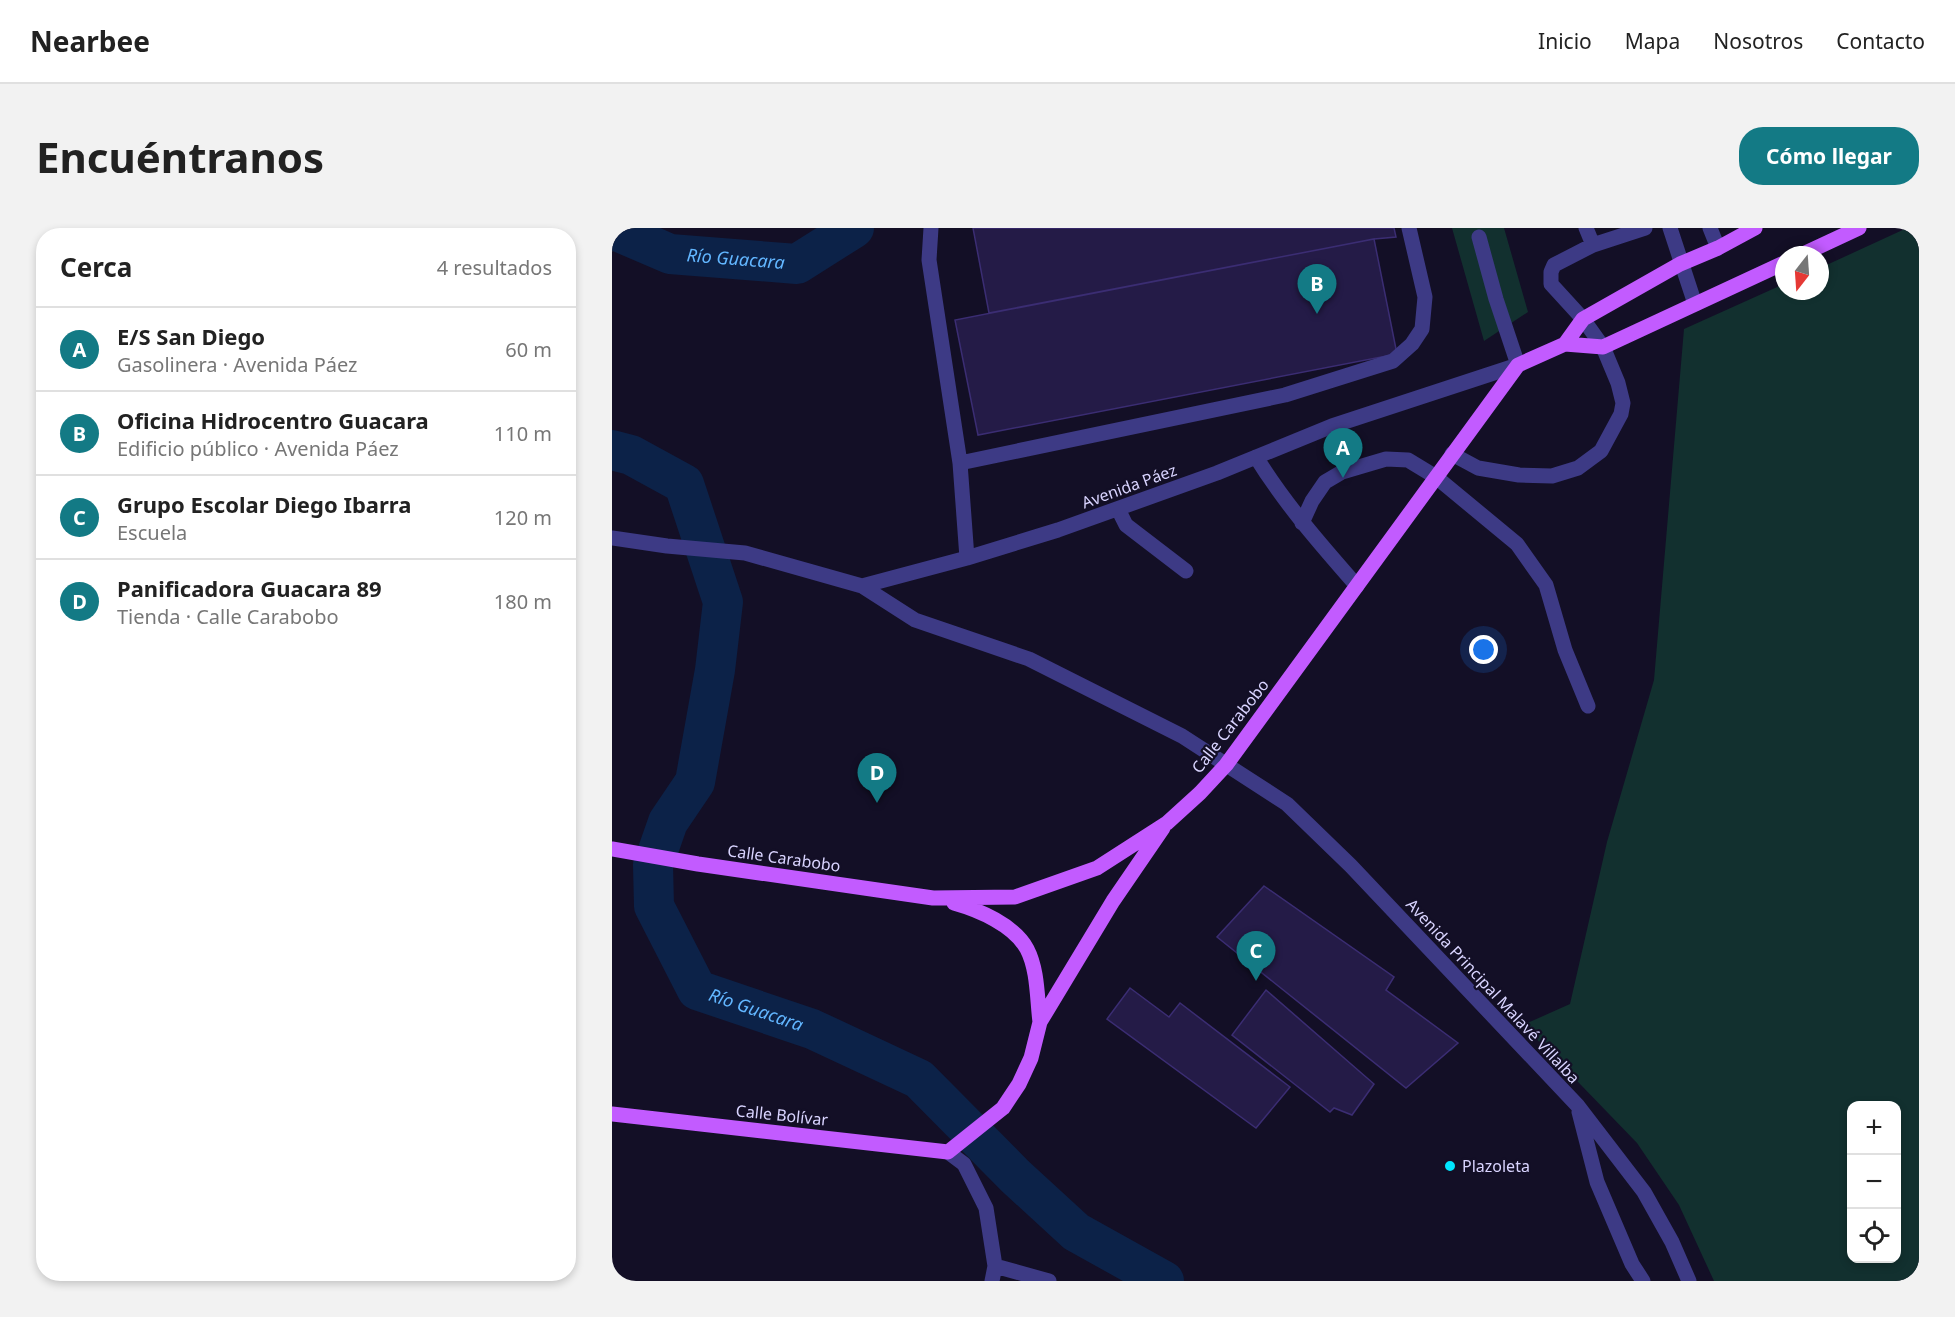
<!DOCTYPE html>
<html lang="es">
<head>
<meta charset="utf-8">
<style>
  :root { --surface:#fff; --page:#f2f2f2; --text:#222; --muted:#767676; --line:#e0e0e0; --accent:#137a85 }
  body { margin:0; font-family:"Noto Sans",sans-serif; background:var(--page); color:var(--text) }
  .controls { position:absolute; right:18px; bottom:18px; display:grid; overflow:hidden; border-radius:12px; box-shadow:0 3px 9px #0003 }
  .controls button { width:54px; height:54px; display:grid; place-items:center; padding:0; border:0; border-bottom:2px solid var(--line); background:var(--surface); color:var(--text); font:30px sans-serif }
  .compass { position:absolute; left:1163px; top:18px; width:54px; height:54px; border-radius:50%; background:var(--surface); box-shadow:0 3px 9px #0003; rotate:197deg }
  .you { position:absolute; left:872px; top:422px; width:21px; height:21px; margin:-15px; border:4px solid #fff; border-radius:50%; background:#1a73e8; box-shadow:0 0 0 9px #1a73e833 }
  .badge { display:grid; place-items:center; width:39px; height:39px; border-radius:50%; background:var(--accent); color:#fff; font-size:20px; font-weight:700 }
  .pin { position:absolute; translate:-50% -50px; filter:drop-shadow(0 2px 3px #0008) }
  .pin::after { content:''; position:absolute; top:32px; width:21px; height:18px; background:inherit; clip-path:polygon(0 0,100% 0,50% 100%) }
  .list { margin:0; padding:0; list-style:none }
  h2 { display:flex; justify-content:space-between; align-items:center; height:78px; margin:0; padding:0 24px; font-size:26px }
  h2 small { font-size:20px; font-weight:400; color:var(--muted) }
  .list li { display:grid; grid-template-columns:39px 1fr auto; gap:18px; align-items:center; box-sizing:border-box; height:84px; padding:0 24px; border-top:2px solid var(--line) }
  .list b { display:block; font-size:22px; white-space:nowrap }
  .list p { margin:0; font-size:20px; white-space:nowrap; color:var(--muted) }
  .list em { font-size:20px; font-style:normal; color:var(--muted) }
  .icon { flex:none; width:33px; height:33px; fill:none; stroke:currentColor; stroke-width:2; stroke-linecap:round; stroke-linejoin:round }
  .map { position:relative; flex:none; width:1307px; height:1053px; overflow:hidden; border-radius:24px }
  header { display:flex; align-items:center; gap:36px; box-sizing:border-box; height:84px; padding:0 30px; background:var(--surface); border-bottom:2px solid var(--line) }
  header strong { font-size:28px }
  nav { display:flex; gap:33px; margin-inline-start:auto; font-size:21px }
  .intro { display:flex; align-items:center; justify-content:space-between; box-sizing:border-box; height:144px; padding:0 36px }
  h1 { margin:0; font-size:42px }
  .button { padding:15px 27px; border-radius:24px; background:var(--accent); color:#fff; font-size:21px; font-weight:700 }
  main { display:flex; gap:36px; padding:0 36px }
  aside { flex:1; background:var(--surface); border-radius:24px; box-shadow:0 3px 9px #0003 }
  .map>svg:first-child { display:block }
  .green { fill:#12302f; fill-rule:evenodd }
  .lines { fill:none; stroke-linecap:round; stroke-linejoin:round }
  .river { stroke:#0c2248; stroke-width:40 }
  .building { fill:#241b47; stroke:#3b2d73; stroke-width:1.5 }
  .minor { stroke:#3d3a85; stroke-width:15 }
  .major { stroke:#c25bff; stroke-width:15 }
  .poi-dot { fill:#00e5ff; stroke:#130f26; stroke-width:2 }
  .labels { text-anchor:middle; stroke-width:4.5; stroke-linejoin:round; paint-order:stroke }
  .street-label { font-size:16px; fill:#d9d4ff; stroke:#130f26 }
  .poi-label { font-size:16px; fill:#d9d4ff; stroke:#130f26; text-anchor:start }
  .water-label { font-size:18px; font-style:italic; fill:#62b6ff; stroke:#130f26 }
</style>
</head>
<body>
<header>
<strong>Nearbee</strong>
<nav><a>Inicio</a><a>Mapa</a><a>Nosotros</a><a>Contacto</a></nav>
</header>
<div class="intro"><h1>Encuéntranos</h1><a class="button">Cómo llegar</a></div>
<main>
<aside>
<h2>Cerca<small>4 resultados</small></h2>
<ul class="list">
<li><span class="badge">A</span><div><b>E/S San Diego</b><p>Gasolinera · Avenida Páez</p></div><em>60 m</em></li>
<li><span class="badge">B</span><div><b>Oficina Hidrocentro Guacara</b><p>Edificio público · Avenida Páez</p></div><em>110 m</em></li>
<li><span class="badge">C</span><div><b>Grupo Escolar Diego Ibarra</b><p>Escuela</p></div><em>120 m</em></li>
<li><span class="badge">D</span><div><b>Panificadora Guacara 89</b><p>Tienda · Calle Carabobo</p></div><em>180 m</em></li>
</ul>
</aside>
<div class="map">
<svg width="1307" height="1053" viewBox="0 0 1307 1053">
  <rect width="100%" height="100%" fill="#130f26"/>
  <path class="green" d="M840 0H892L916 84 872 113Z
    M1295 0H1307V1053H1102L1067 977 1025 915 911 797 958 776 995 614 1042 452 1072 101 1172 56V63H1208V40ZM1240 878H1284V1030H1240Z"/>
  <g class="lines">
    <g class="river">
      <path id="s1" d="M0 1 58 26 185 36 242 0"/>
      <path id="s2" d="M0 222 19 227 72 256 111 374 103 442 83 554 56 594 41 637 42 678 85 762 200 801 307 851 403 948 464 1004 552 1053"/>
    </g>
  </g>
  <path class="building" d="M361 0H782L784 9 762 11 377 85Z
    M762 11 785 126 366 207 343 92Z
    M652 658 782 749 774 762 846 815 794 860 605 709Z
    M518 760 557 789 568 775 678 859 644 900 495 791Z
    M654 762 762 856 740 887 722 880 718 884 620 807Z"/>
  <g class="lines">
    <path class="minor" d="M319 0 317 32 348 235 355 330
      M974 0 981 17
      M1058 0 1083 76
      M1098 0 1106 20
      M840 226 866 240 907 247 940 248 966 240 989 223 1009 186 1011 175 1006 155 991 119 971 91 939 56V44L942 37 981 17 1033 0
      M644 229C673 276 709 317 745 358
      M348 235 673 167 781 133 800 116 810 101 813 69 797 0
      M506 281 514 297 574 343
      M690 295 700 273 713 254 730 244 774 231 796 232 824 249 905 316 934 357 953 422 976 478
      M0 310 55 318 133 325 250 358 355 330 446 302 605 245 720 198 906 137 884 71 867 9
      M250 358 303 392 417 431 570 508 675 576 739 638 966 878 1032 964 1060 1014 1077 1053
      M967 884 985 954 1020 1036 1031 1053
      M336 924 352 936 374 980 383 1038 380 1053
      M383 1038 437 1053"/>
    <path class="major" d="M1189 27 1247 0
      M953 116 991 119 1172 35
      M0 621 86 636 321 670 403 669 485 640 555 595 588 565 614 537 906 137 953 116 971 91 1068 36 1106 20 1143 0
      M342 675C367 682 402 697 415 721 426 742 425 771 428 794
      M0 886 336 924 391 880 407 856 419 830 428 794 501 673 551 600"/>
  </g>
  <circle class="poi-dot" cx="838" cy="938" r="6"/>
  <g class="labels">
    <g class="street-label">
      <text transform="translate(517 258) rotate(-20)" y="6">Avenida Páez</text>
      <text transform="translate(618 498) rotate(-52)" y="6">Calle Carabobo</text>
      <text transform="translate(172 630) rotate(8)" y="6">Calle Carabobo</text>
      <text transform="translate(881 763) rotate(47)" y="6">Avenida Principal Malavé Villalba</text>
      <text transform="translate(170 887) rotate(6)" y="6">Calle Bolívar</text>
    </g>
    <g class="poi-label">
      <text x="850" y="944">Plazoleta</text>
    </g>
    <g class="water-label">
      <text dy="6" stroke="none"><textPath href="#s1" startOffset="129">Río Guacara</textPath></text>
      <text dy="6" stroke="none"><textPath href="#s2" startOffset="678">Río Guacara</textPath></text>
    </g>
  </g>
</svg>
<div class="controls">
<button>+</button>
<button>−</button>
<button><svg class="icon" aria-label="locate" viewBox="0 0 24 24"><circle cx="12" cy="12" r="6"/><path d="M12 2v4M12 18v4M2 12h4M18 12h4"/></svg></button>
</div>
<svg class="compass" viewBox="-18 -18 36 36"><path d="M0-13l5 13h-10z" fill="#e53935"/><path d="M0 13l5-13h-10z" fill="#767676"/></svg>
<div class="you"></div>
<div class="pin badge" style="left:731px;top:250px">A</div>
<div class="pin badge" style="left:705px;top:86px">B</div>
<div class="pin badge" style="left:644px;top:753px">C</div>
<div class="pin badge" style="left:265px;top:575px">D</div>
</div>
</main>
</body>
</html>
